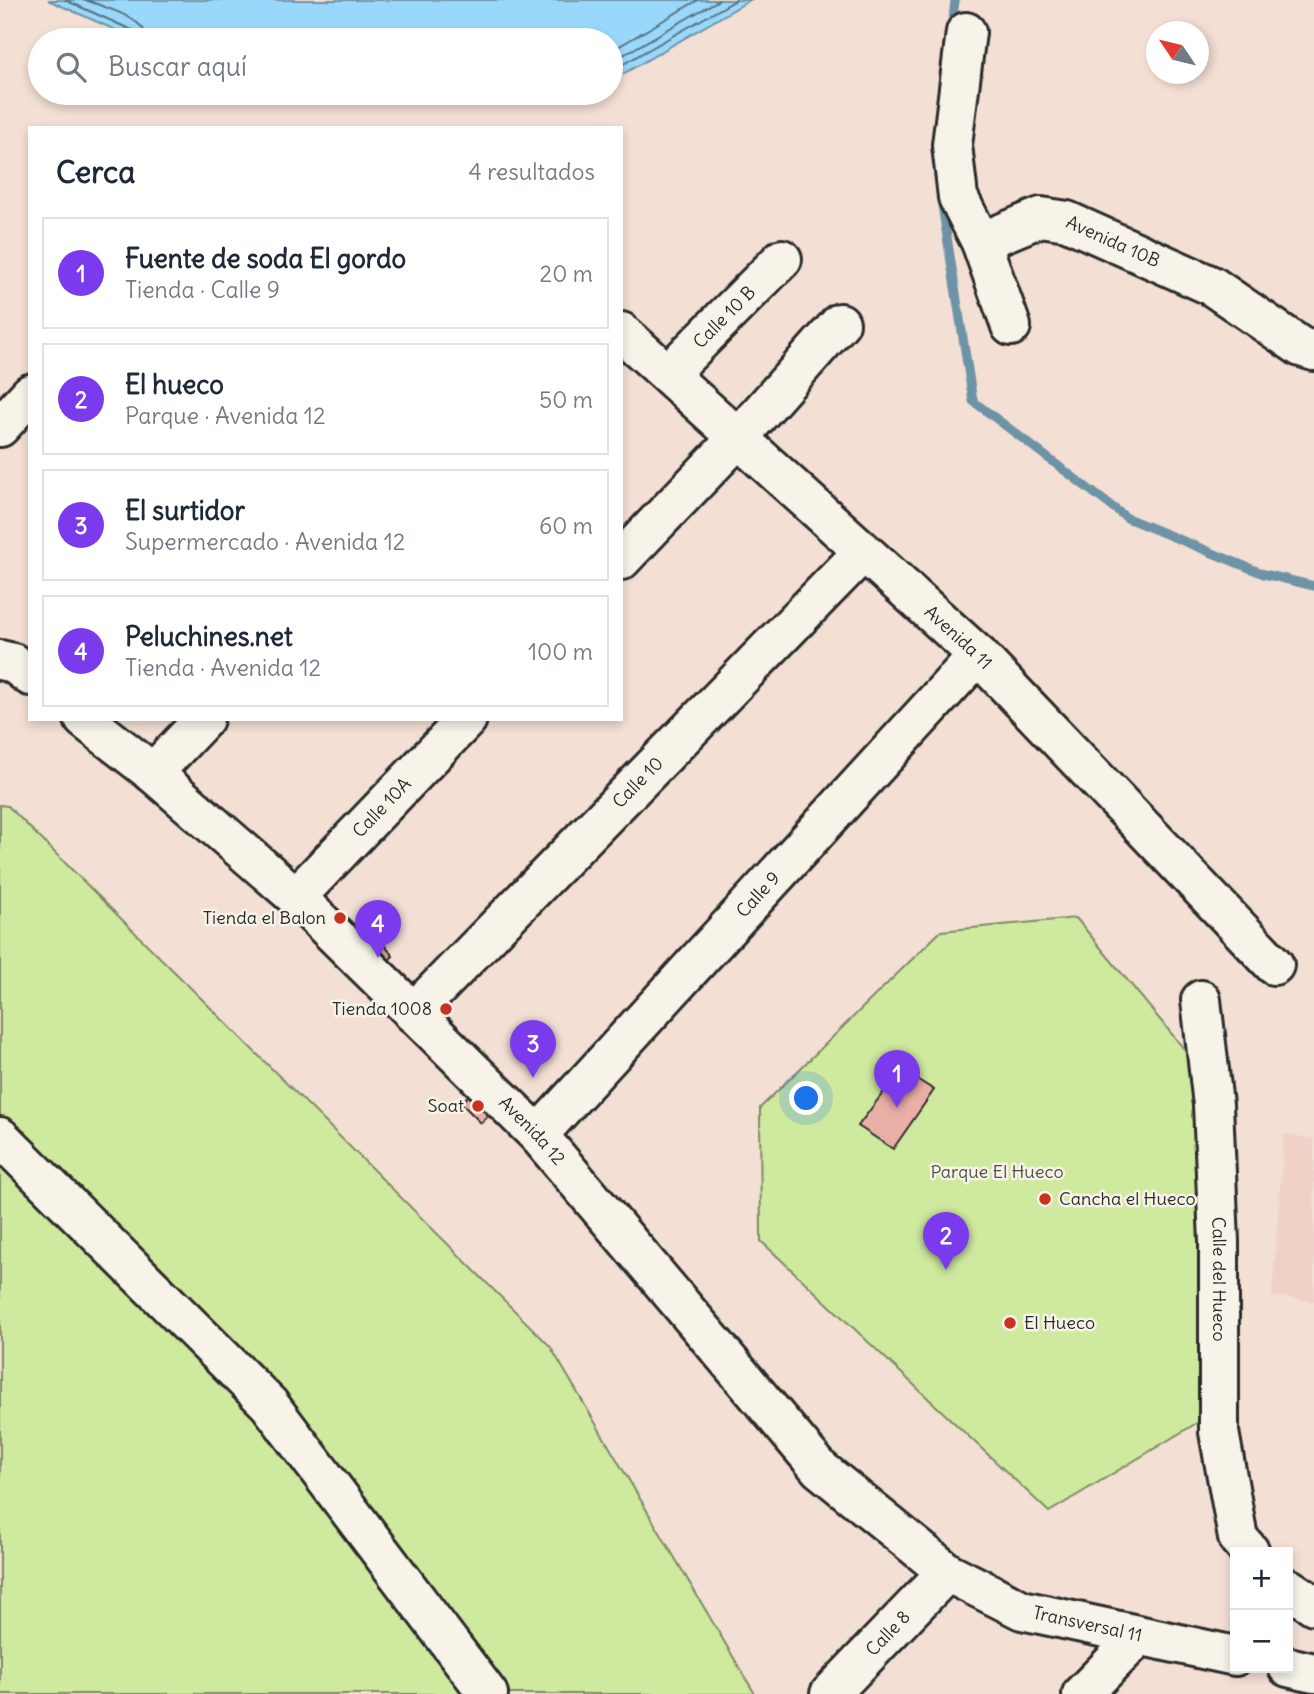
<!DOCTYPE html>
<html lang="es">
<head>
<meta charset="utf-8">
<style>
  :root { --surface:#fff; --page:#f2f2f3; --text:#1f2937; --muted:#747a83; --line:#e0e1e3; --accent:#7c3aed }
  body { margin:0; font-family:Delius,sans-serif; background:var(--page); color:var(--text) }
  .controls { position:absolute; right:21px; bottom:21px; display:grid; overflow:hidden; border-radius:0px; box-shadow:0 4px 10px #0003 }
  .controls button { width:63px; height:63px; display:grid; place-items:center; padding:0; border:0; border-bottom:2px solid var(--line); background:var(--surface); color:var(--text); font:35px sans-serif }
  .compass { position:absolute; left:1146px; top:21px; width:63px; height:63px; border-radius:50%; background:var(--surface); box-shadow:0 4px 10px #0003; rotate:305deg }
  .you { position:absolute; left:807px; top:1099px; width:24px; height:24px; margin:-18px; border:5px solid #fff; border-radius:50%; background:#1a73e8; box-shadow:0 0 0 10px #1a73e833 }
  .badge { display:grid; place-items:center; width:46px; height:46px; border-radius:50%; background:var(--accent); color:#fff; font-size:23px; font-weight:700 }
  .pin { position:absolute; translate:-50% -58px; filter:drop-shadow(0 2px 4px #0008) }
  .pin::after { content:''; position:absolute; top:37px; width:24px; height:21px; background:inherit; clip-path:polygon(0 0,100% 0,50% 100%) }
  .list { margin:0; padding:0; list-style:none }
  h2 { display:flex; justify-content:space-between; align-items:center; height:91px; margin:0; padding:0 28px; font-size:30px }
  h2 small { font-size:23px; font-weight:400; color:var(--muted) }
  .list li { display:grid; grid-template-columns:46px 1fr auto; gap:21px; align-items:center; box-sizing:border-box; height:112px; margin:0 14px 14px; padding:0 14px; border:2px solid var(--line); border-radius:0px }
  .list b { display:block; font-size:26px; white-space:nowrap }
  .list p { margin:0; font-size:23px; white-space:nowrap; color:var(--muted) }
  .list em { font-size:23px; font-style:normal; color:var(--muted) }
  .icon { flex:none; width:38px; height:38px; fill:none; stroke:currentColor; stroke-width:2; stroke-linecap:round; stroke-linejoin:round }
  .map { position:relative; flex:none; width:1314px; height:1694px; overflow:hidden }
  .search { position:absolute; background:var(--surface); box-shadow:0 4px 10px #0003; left:28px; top:28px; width:595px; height:77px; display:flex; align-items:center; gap:18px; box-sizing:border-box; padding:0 24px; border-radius:38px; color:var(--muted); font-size:26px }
  .panel { position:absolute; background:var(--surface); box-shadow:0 4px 10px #0003; left:28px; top:126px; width:595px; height:595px; border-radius:0px }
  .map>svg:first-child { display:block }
  .built { fill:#f0d1c6 }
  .green { fill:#cfe99f; stroke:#7d8a65; stroke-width:2 }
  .water { fill:#99d8fa; stroke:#6d93a7; stroke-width:2 }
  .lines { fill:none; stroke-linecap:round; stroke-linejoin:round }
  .shore { stroke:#57707e; stroke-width:2 }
  .stream { stroke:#6d93a7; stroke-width:9 }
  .building { fill:#eab0a7; stroke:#2b2b2b; stroke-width:2 }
  .minor-casing { stroke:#2b2b2b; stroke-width:44 }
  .minor { stroke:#f7f3e8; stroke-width:38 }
  .poi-dot { fill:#c8321e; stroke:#f7f3e8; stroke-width:2.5 }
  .labels { text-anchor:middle; stroke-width:5; stroke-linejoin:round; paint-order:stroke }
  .street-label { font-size:18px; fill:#2b2b2b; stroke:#f7f3e8 }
  .poi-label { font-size:18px; fill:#2b2b2b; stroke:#f7f3e8; text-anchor:end }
  .park-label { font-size:18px; fill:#4c5142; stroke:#f7f3e8 }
</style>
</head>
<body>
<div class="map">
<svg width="1314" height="1694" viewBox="0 0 1314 1694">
  <rect width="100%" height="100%" fill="#f3dfd4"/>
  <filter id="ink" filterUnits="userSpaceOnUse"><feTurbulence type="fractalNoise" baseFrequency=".0143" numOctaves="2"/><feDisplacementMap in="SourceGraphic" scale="14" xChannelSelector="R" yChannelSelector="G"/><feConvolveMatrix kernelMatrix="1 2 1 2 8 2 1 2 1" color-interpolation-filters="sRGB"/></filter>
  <g filter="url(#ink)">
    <path class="built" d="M1284 1134 1314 1139V1301L1272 1296Z"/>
    <path class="green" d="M0 805 8 806 550 1346 755 1694H0Z
      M1076 918 1204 1073 1200 1421 1049 1512 761 1241 760 1108 941 931Z"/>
    <path class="water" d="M48 0H750L616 78H611V40H138Z"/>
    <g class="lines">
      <path class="shore" d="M65 0 134 31 138 40
        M86 0C105 8 146 17 147 40
        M611 51 698 0
        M611 62 719 0
        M611 71 736 0"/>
      <path class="stream" d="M952 29 955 0
        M941 199 973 401 1127 518 1264 574 1314 586"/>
    </g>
    <path class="building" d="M381 941 393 956 377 972 363 959Z
      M901 1069 934 1090 893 1149 858 1126Z
      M475 1089 496 1109 481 1123 461 1103Z"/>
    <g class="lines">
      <g class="minor-casing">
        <g id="minor">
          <path d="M966 32 952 145 958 197 981 242"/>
          <path id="s1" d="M1011 326 981 242 1041 217 1067 221 1212 286 1301 347 1314 351"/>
          <path id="s2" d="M621 332 978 655 1274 965"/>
          <path id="s3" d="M668 374 782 259"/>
          <path d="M0 427 30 394"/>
          <path d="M621 560 737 439 840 323"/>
          <path d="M0 660 13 663 30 676"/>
          <path id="s4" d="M84 719 153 773 296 897 538 1135 820 1469 947 1572 1022 1610 1235 1656"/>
          <path d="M153 773 204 719"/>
          <path id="s5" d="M296 897 467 719"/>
          <path id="s6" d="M1201 1000 1213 1105 1219 1242V1432L1238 1538 1250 1552"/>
          <path id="s7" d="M413 1013 862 553"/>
          <path id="s8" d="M538 1135 978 655"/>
          <path d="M0 1137 269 1404 488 1694"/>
          <path d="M1288 1588 1314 1605"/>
          <path d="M1288 1667 1314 1673"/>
          <path id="s9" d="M830 1694 947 1572"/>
          <path d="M1082 1694 1139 1636"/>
        </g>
      </g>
      <use href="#minor" class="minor"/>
    </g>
  </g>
  <g class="poi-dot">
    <circle cx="340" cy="918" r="7"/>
    <circle cx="446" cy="1009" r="7"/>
    <circle cx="478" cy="1106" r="7"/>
    <circle cx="1045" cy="1199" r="7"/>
    <circle cx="1010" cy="1323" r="7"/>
  </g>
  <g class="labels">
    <g class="street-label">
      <text dy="6" stroke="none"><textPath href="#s1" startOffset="231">Avenida 10B</textPath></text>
      <text dy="6" stroke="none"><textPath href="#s3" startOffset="80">Calle 10 B</textPath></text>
      <text dy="6" stroke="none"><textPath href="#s2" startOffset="455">Avenida 11</textPath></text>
      <text dy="6" stroke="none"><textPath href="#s7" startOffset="322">Calle 10</textPath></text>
      <text dy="6" stroke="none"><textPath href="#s5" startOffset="124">Calle 10A</textPath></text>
      <text dy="6" stroke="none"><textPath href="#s8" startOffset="326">Calle 9</textPath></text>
      <text dy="6" stroke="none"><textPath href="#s4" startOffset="609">Avenida 12</textPath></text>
      <text dy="6" stroke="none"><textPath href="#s6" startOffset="280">Calle del Hueco</textPath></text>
      <text dy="6" stroke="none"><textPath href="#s4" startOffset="1368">Transversal 11</textPath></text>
      <text dy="6" stroke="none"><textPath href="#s9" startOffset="84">Calle 8</textPath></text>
    </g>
    <g class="poi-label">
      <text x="326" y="924">Tienda el Balon</text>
      <text x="432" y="1015">Tienda 1008</text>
      <text x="464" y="1112">Soat</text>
      <text x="1059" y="1205" text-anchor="start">Cancha el Hueco</text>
      <text x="1024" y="1329" text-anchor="start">El Hueco</text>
    </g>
    <g class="park-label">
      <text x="997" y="1178">Parque El Hueco</text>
    </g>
  </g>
</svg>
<div class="controls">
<button>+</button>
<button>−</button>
</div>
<svg class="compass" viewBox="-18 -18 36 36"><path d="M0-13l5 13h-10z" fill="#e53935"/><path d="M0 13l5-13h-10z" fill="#747a83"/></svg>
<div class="you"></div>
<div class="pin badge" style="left:897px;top:1108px">1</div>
<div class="pin badge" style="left:946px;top:1270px">2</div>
<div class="pin badge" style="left:533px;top:1078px">3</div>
<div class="pin badge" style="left:378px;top:958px">4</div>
<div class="search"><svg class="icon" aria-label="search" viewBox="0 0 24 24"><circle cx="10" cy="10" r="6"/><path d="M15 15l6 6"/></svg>Buscar aquí</div>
<section class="panel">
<h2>Cerca<small>4 resultados</small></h2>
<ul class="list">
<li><span class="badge">1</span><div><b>Fuente de soda El gordo</b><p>Tienda · Calle 9</p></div><em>20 m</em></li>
<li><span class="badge">2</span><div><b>El hueco</b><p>Parque · Avenida 12</p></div><em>50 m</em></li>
<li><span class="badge">3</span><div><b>El surtidor</b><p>Supermercado · Avenida 12</p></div><em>60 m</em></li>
<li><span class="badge">4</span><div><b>Peluchines.net</b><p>Tienda · Avenida 12</p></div><em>100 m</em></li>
</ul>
</section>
</div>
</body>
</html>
